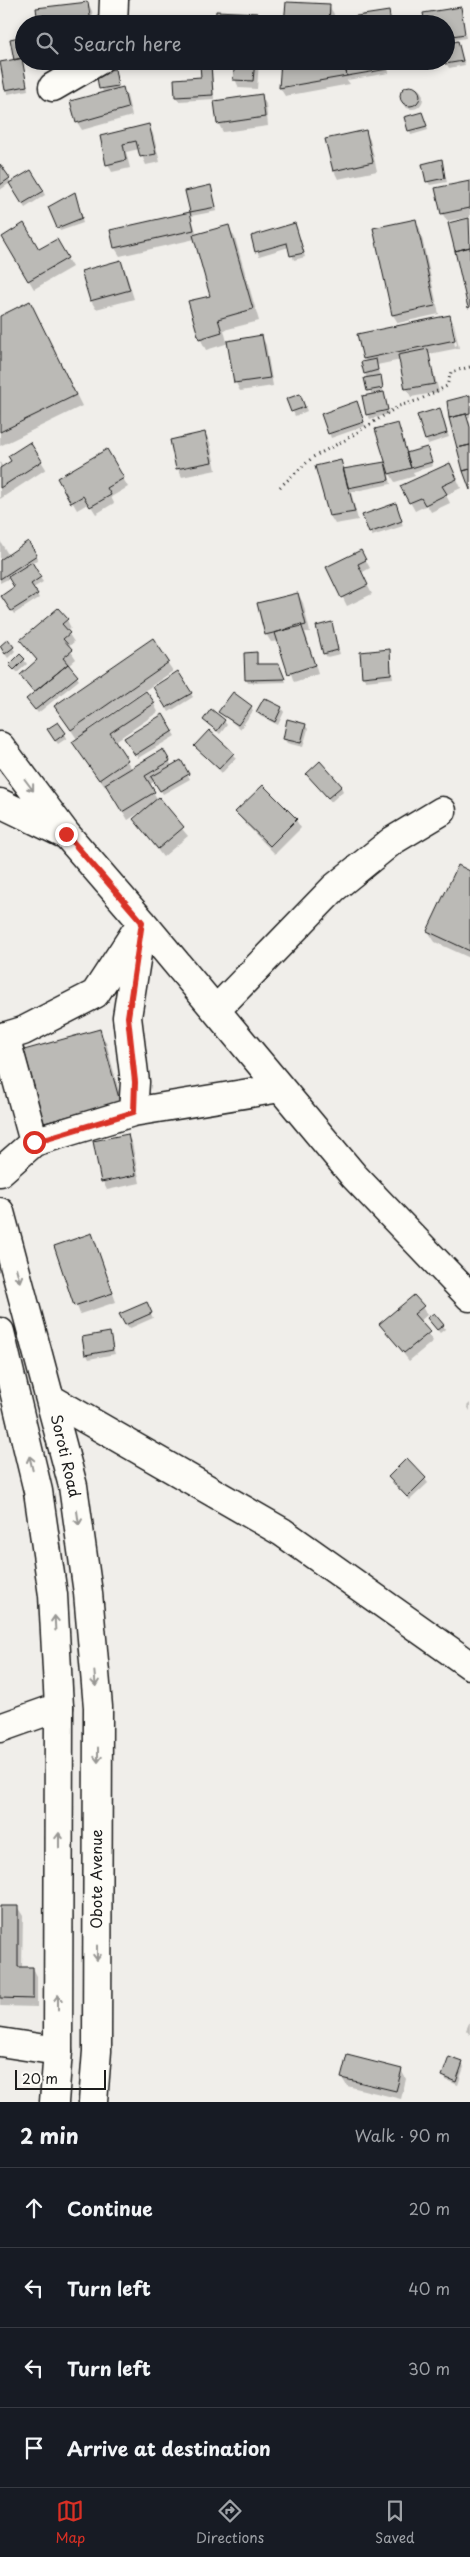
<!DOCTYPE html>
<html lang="en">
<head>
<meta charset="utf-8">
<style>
  :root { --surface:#171b24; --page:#242831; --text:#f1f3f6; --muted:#9ea1a6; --line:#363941; --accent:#d93025 }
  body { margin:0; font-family:"Playpen Sans",sans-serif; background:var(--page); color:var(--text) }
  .scale { position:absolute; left:15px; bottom:12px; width:91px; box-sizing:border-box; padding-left:5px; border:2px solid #1c1c1c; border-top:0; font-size:14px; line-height:18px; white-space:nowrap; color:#1c1c1c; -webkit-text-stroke:4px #fdfcf7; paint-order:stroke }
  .stop { position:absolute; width:15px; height:15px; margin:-11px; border:4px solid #d93025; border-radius:50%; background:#fff }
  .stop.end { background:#d93025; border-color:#fff; box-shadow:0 1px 5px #0008 }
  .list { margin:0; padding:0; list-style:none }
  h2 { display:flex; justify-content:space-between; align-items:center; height:65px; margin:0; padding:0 20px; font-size:21px }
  h2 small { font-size:16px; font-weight:400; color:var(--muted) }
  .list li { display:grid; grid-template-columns:32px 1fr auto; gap:15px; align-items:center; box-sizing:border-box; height:80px; padding:0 20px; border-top:1px solid var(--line) }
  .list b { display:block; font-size:19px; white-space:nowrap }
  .list em { font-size:16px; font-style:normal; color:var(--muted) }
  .icon { flex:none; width:28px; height:28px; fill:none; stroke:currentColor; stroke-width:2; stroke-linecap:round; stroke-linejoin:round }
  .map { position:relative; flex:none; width:470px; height:2102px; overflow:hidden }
  .search { position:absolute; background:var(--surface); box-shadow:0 2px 8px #0003; left:15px; right:15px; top:15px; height:55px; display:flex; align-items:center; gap:12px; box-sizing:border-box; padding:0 18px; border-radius:28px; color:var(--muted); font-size:19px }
  .sheet { height:385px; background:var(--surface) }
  nav { display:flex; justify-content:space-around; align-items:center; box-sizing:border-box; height:70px; border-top:1px solid var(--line); background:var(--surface); font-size:14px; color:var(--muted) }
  nav a { display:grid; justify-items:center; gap:2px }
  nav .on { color:var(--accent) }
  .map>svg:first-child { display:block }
  .shadow { fill:#0003; fill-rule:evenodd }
  .building { fill:#bbbab6; stroke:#1c1c1c }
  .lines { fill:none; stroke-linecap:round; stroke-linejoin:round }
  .minor-casing { stroke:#1c1c1c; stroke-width:31 }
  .major-casing { stroke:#1c1c1c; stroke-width:31 }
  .path { stroke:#1c1c1c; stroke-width:3; stroke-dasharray:1 4; stroke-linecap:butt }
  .minor { stroke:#fdfcf7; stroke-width:28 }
  .major { stroke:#fdfcf7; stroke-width:28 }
  .oneway { stroke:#989794 }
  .route { stroke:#d93025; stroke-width:6 }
  .labels { text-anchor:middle; stroke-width:5; stroke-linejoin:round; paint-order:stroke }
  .street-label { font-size:15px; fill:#1c1c1c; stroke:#fdfcf7 }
</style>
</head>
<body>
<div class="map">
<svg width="470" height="2102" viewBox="0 0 470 2102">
  <rect width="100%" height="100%" fill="#f0eeea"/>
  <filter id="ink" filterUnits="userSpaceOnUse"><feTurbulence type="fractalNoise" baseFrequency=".02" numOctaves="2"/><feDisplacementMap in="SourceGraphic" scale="10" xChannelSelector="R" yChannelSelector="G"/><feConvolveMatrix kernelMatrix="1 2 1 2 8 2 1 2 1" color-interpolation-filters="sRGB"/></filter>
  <g filter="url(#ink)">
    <path class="shadow" d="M88 3 92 11 94 24H39Z
      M329 6 334 14 333 24H285Z
      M460 9 466 38 446 41V24Z
      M258 14 262 24H216Z
      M24 38V61H28L23 62 28 90 8 94 6 90Z
      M457 42 465 65 449 68 445 61Z
      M236 61H259L257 89 239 88 235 79Z
      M282 61H318V67L353 61H387L389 73 347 80 350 84 285 96 280 88Z
      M210 65 212 69 214 99 179 101 176 97 202 79Z
      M114 70 119 89 122 88 127 96 132 116 82 130 77 122 103 93 98 73Z
      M401 98a11 11 0 1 1 22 0a11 11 0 1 1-22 0Z
      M261 96 266 104 268 126 223 132 218 123Z
      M422 113 428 130 411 135 405 118Z
      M149 126 153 134 160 162 146 165 139 149 126 152 130 168 112 172 108 164 101 137Z
      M365 132 370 140 377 171 338 179 334 171Z
      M441 161 447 182 430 185 427 181Z
      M1 165 11 183 43 191 45 195 25 208 10 183 0 190Z
      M470 182V217L447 221 442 213Z
      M210 187 217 211 191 216 197 235 228 226 235 238 259 321 224 330 227 342 262 337 266 345 273 386 240 391 236 383 229 343 206 350 200 338 211 296 195 239 120 256 115 248 112 231 191 213 186 192Z
      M74 194 83 223 60 231 58 227Z
      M415 221 420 229 439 314 398 323 393 315 375 229Z
      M295 224 305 257 294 260 289 247 259 256 252 236Z
      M3 237 38 251 56 240 72 267 34 289Z
      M121 262 125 270 134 299 96 309 91 301 83 272Z
      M36 314 82 406 0 446V317Z
      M449 316 454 324 459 348 429 354 439 392 411 397 407 389 401 360 377 365 389 414 370 419 368 415 372 396 365 373 366 362 364 358ZM450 323H453L457 345 455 346Z
      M470 396V417L467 418 470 423V486L451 418 448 402Z
      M302 399 307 411 295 416 288 400Z
      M359 406 365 426 331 438 322 414Z
      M441 413 449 437 428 444 426 440Z
      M397 424 408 454 429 452 433 466 413 472 415 476 395 482 388 471 391 484 351 492 358 520 335 524 330 516 340 461 345 469 384 463 387 469Z
      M205 433 210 442 216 470 182 477 178 469 172 441Z
      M107 451 128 487 111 497 114 503 96 514 89 503 77 510 59 479Z
      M41 461 46 469 0 499V462L3 468Z
      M454 472 461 488 446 495 450 503 431 512 427 505 415 511 410 502Z
      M398 509 403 526 372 536 370 532Z
      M0 541 9 556 28 543 38 559 31 564 43 582 33 588 39 598 14 614 5 600 16 588 10 578 0 583Z
      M361 552 370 568 361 573 372 594 347 606 328 568Z
      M298 594 303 603 310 632H305L318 674 294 682 279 641 271 642 266 634Z
      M67 620 71 628 67 631 74 642 68 647 76 659 68 666 79 680 38 713 30 703 34 693 21 675 38 661 22 640Z
      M331 623 340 654 327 657 324 653Z
      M152 640 173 671 85 732 86 734 146 693 154 704 158 712 114 742 132 769 163 751 172 766 181 761 190 779 163 794 155 781 149 785 158 800 188 836 163 857 134 820 143 810 128 820 107 785 105 787 79 750 77 739 55 706Z
      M8 641 15 651 8 658 0 647Z
      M389 651 393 678 366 681 363 677Z
      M256 653 258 666 281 669 286 682 248 683 246 679Z
      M24 660 27 664 17 673 10 665Z
      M178 673 193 697 169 712 155 687Z
      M251 706 253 711 240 729 220 712Z
      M281 708 284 712 278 725 260 716 258 712Z
      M162 716 175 736 138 758 126 739Z
      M204 720 224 721 227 725 220 734Z
      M305 725 308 729 303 747 287 743 284 739Z
      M210 732 236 758 222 773 195 746Z
      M51 734H65L67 738 58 744Z
      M308 775 341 787 343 791 331 802Z
      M263 787 296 820 301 828 275 854 242 820 237 812Z
      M470 873V958L435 942 428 931Z
      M99 1031 106 1042 125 1114 52 1134 45 1123Z
      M127 1135 132 1143 140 1183 107 1190 103 1182Z
      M92 1235 116 1302 80 1314 55 1247Z
      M422 1307 427 1315 419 1322 433 1341 409 1361 381 1324Z
      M148 1308 153 1318 128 1329 121 1315Z
      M431 1322 443 1325 445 1329 440 1333Z
      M109 1333 115 1354 89 1359 87 1355Z
      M470 1403V1411L467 1406Z
      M389 1477 425 1479 428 1483 410 1500Z
      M0 1907 18 1908 23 1916 22 1968H33L37 1976V2007L0 2006Z
      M470 2021V2035L466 2030Z
      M462 2063 464 2067 458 2085 446 2080 444 2076Z
      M401 2070 406 2079 401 2099 347 2086 342 2078Z"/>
    <path class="building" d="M88 2 91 23 38 24 36 8Z
      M286 2 330 4 329 24H284Z
      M461 7 465 34 446 37V24H425L423 13Z
      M216 11 258 13 257 24H215Z
      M389 11 391 24H351L350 17Z
      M24 36V58L14 60 10 39Z
      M458 41 463 61 445 64 443 61H446V44Z
      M22 58 27 86 5 90 0 62Z
      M235 61H255L253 81 233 80Z
      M281 61H314V66L344 61 347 76 279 88Z
      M344 61H386L388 69 347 76Z
      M211 64 213 95 175 97 174 79 201 77 200 65Z
      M115 69 118 86 99 89 96 72Z
      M400 96a10 10 0 1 1 20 0a10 10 0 1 1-20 0Z
      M123 87 128 108 76 123 70 101Z
      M262 94 265 117 217 124 214 101Z
      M422 112 427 126 408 131 404 117Z
      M149 124 156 154 140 157 136 141 123 144 126 160 106 165 100 136Z
      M366 130 373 162 333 171 325 139Z
      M442 159 445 178 426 182 422 164Z
      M0 164 10 178 0 185Z
      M31 170 44 191 22 204 9 183Z
      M470 181V208L441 214 435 188Z
      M211 185 216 207 190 212 185 191Z
      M75 192 82 218 57 228 48 207Z
      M190 212 194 230 114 248 110 230Z
      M469 218 470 247 455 251 448 223Z
      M416 219 435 306 392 315 373 228Z
      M24 223 39 249 57 239 68 258 28 281 2 237Z
      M295 223 304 253 290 256 287 243 255 252 251 236Z
      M229 225 253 309 218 319 222 332 199 339 188 301 210 296 193 235Z
      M470 247V307L468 308 455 251Z
      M121 260 130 290 90 301 81 271Z
      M30 301 76 395 0 432V316Z
      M450 315 455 340 363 359 357 334Z
      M262 335 270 378 234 383 227 341Z
      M428 349 435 384 405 389 398 355Z
      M376 359 378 370 364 374 361 362Z
      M381 375 383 388 367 391 364 378Z
      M384 392 388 410 366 415 362 396Z
      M300 394 305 407 291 412 286 399Z
      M470 395V413L449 418 447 401Z
      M357 401 364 422 328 434 321 414Z
      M440 408 447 433 425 440 417 415Z
      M466 414 470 427V445L457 448 449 418Z
      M398 423 411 468 389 474 375 429Z
      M205 432 212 462 176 469 170 440Z
      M30 442 42 461 0 488V468L11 461 8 456Z
      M470 445V469L463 471 457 448Z
      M427 447 432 462 411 468 406 453Z
      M107 449 124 478 107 488 111 495 90 507 83 496 71 503 57 478Z
      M341 460 355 512 329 516 315 466Z
      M385 462 389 480 348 488 343 469Z
      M450 463 457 479 442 486 447 494 425 505 421 498 409 503 400 486Z
      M470 469V490L463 471Z
      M396 503 402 521 369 533 362 515Z
      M28 541 37 555 0 579V560Z
      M361 550 366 560 358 564 368 585 341 598 326 567Z
      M32 562 41 577 31 584 38 594 11 611 1 596 14 587 8 577Z
      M298 593 306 625 265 635 257 603Z
      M58 608 68 619 62 624 70 633 63 639 73 650 63 658 68 664 34 692 20 675 37 660 20 640Z
      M332 622 338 650 323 654 316 626Z
      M301 624 315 665 288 674 275 633Z
      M153 638 169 662 71 730 54 706Z
      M8 639 14 647 5 654 0 646Z
      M390 649 391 674 362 677 360 652Z
      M257 652V664H279L285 679 245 680 244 653Z
      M20 654 25 659 14 670 9 665Z
      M68 664 78 676 35 710 26 699Z
      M178 671 192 693 166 708 153 687Z
      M146 691 155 703 110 733 128 760 99 780 72 742Z
      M233 692 252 706 238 725 218 712Z
      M264 698 282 707 275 722 256 712Z
      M211 709 225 720 217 731 203 720Z
      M163 714 173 731 135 755 124 738Z
      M287 719 306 724 301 743 283 739Z
      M58 722 66 733 55 741 47 729Z
      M209 730 234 753 219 769 194 746Z
      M163 749 170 761 145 776 155 792 122 812 105 784Z
      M181 760 189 774 160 791 151 777Z
      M320 761 342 786 328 798 306 774Z
      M263 785 297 819 270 846 235 812Z
      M159 797 184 827 158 849 133 819Z
      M458 865 470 871V951L427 931Z
      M100 1029 120 1102 44 1123 24 1050Z
      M128 1134 136 1175 101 1182 93 1141Z
      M92 1233 113 1293 74 1306 54 1246Z
      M414 1295 424 1306 414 1314 430 1332 404 1353 379 1324Z
      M147 1302 152 1313 125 1325 119 1314Z
      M434 1313 444 1325 437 1330 427 1318Z
      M110 1332 113 1350 85 1355 82 1337Z
      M407 1458 426 1478 407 1497 388 1477Z
      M0 1906H18V1967H33V1999L0 1998Z
      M347 2055 402 2069 396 2091 341 2078Z
      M449 2057 463 2062 456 2082 442 2076Z"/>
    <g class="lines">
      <g class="minor-casing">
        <path id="minor" d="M113 24 114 0
          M53 87 98 61
          M0 746 66 834 142 922 354 1176 470 1297
          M0 803 62 833
          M216 1010 334 888 392 841 442 811
          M5 1036 34 1142
          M0 1038 23 1031 95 994 142 922 127 1017 135 1082 133 1112 34 1142 0 1172
          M133 1112 280 1088
          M51 1399 282 1532 470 1665
          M0 1728 59 1707
          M0 2042 58 2051"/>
      </g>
      <g class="major-casing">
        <path id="major" d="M0 1212 73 1486 88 1593 98 1707 97 2051 93 2102
          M0 1332 38 1491 53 1595 59 1707 58 2051 54 2102"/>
      </g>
      <path class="path" d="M280 487 313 457 345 440 399 406 419 400 447 386 451 372 470 367"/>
      <use href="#minor" class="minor"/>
      <use href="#major" class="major"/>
    </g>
    <defs><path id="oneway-shaft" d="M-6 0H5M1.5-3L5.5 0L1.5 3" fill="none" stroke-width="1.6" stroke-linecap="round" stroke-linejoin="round" transform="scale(1.25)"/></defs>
    <g class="oneway">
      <use href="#oneway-shaft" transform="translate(29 785) rotate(53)"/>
      <use href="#oneway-shaft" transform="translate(18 1275) rotate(75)"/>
      <use href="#oneway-shaft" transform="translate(31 1463) rotate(-103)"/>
      <use href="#oneway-shaft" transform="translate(78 1518) rotate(82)"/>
      <use href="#oneway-shaft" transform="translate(55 1623) rotate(-93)"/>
      <use href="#oneway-shaft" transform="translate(95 1679) rotate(85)"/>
      <use href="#oneway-shaft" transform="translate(98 1755) rotate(90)"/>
      <use href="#oneway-shaft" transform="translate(59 1840) rotate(-90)"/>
      <use href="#oneway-shaft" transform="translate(97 1953) rotate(90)"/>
      <use href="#oneway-shaft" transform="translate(58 2002) rotate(-90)"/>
    </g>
  </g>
  <g class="lines" filter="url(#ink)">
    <path class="route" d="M34 1142 134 1112 135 1082 128 1017 142 922 66 834"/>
  </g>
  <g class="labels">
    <g class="street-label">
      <text transform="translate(65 1456) rotate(77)" y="5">Soroti Road</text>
      <text transform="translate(97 1879) rotate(-90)" y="5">Obote Avenue</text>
    </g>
  </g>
</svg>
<div class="scale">20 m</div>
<div class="stop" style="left:34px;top:1142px"></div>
<div class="stop end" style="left:66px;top:834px"></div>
<div class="search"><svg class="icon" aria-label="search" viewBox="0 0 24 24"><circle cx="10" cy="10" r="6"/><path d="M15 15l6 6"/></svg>Search here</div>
</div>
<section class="sheet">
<h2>2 min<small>Walk · 90 m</small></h2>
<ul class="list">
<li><svg class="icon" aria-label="ahead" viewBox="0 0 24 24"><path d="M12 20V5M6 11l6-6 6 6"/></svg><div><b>Continue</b></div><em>20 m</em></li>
<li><svg class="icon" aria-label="left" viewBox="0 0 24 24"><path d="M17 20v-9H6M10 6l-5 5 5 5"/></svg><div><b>Turn left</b></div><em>40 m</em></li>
<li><svg class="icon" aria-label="left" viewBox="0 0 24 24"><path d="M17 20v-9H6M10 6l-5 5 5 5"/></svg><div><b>Turn left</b></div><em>30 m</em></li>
<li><svg class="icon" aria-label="arrive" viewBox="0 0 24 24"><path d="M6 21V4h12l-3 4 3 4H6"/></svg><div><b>Arrive at destination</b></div></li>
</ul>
</section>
<nav>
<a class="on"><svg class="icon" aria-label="map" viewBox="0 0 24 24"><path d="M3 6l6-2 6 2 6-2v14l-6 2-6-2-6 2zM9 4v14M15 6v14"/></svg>Map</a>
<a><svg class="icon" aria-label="directions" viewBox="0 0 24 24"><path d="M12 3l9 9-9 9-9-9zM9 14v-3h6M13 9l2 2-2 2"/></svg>Directions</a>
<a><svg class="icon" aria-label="saved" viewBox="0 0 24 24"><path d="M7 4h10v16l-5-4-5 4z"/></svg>Saved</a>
</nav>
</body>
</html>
